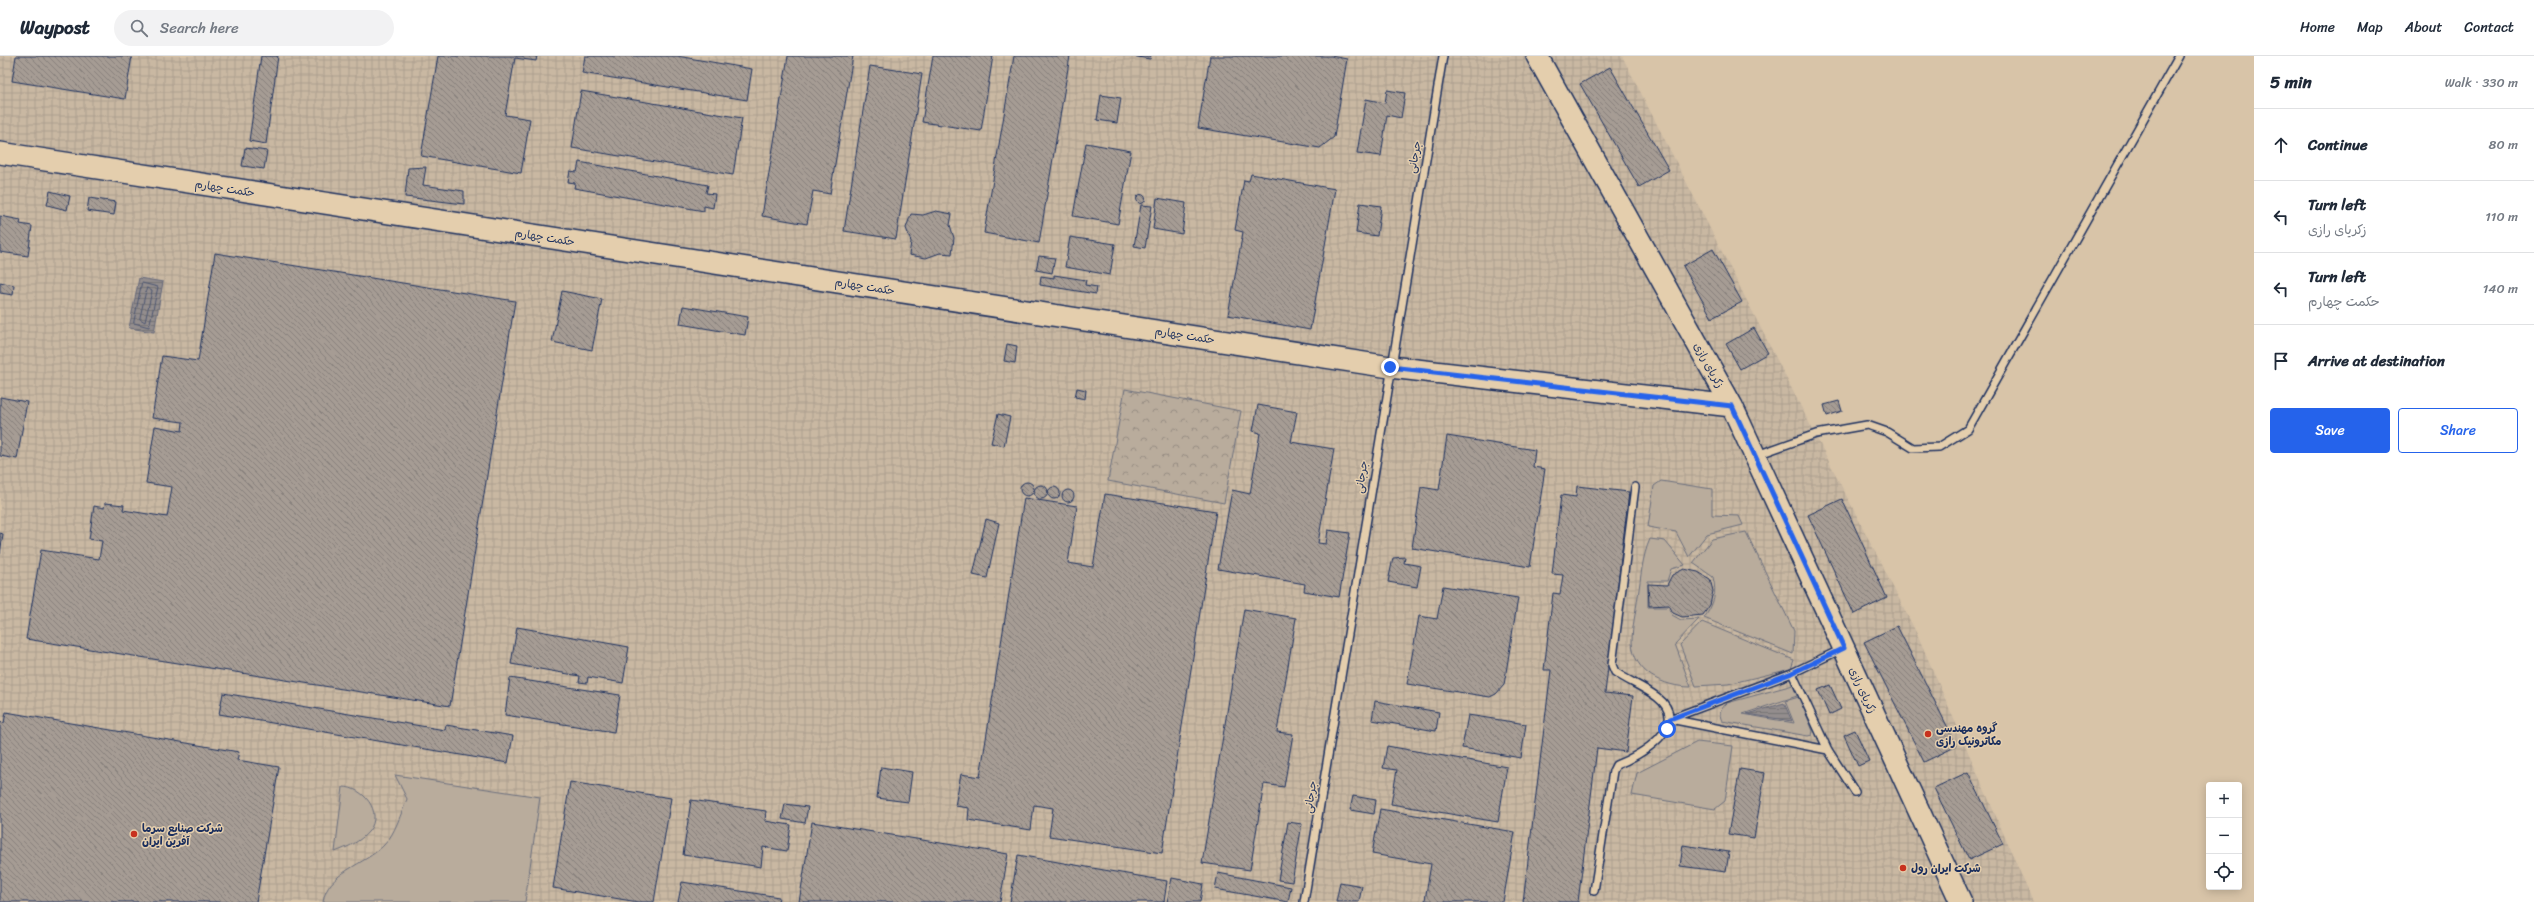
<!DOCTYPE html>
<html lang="en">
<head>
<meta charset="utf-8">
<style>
  :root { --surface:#fff; --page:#f2f2f3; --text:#1f2937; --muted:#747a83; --line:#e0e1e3; --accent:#2563eb }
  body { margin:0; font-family:Sriracha,"Playpen Sans Arabic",sans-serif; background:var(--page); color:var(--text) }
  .controls { position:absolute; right:12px; bottom:12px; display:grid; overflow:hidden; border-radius:4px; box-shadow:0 2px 10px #0003 }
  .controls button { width:36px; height:36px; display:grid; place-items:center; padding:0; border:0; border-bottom:1px solid var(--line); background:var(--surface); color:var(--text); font:20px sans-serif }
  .stop { position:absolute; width:12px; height:12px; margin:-9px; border:3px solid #2563eb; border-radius:50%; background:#fff }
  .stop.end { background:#2563eb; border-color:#fff; box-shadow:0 1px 4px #0008 }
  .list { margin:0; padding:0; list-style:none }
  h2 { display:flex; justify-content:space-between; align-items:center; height:52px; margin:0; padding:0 16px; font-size:17px }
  h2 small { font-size:13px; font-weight:400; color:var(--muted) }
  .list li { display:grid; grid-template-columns:26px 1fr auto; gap:12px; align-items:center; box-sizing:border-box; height:72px; padding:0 16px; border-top:1px solid var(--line) }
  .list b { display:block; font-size:15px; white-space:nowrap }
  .list p { margin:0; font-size:13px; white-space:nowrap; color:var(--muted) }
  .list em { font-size:13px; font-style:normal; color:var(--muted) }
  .actions { display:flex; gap:8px; padding:12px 16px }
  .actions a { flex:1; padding:9px 0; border:1px solid var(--accent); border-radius:4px; text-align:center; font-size:14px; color:var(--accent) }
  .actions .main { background:var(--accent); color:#fff }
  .icon { flex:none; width:22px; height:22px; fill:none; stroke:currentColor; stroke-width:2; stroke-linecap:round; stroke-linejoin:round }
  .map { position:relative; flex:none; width:2254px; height:846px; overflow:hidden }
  header { display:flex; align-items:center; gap:24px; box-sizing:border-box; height:56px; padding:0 20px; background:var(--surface); border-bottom:1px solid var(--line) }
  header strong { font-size:19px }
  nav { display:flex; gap:22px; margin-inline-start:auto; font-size:14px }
  .search { width:280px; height:36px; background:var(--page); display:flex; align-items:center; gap:10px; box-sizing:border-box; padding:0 14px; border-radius:22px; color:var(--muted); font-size:15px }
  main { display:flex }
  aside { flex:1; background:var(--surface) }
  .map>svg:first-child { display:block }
  .industrial { fill:url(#industrial-grid) }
  .grass { fill:#b9ac9c; stroke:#6a6e7d }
  .forest { fill:url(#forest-crowns); stroke:#6a6e7d }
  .water { fill:url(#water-rules); stroke:#63677a }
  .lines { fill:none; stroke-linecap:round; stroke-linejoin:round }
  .shore { stroke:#4b5571; stroke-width:1 }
  .building { fill:url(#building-back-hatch); stroke:#1b2f5e }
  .lane-casing { stroke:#1b2f5e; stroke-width:10 }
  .secondary-casing { stroke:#1b2f5e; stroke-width:24 }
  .lane { stroke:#e4cead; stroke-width:7 }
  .secondary { stroke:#e4cead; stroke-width:21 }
  .route { stroke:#2563eb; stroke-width:5 }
  .poi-dot { fill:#c8321e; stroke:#e4cead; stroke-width:1.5 }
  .labels { text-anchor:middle; stroke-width:3; stroke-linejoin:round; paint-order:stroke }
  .street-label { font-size:11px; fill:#1b2f5e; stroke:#e4cead }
  .poi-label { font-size:11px; font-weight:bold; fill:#1b2f5e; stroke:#e4cead; text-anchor:start }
</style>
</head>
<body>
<header>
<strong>Waypost</strong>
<div class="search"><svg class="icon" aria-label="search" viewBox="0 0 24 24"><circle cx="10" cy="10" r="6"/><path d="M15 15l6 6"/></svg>Search here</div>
<nav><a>Home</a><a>Map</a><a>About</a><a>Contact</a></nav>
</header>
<main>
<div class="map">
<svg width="2254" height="846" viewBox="0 0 2254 846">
  <defs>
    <pattern id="industrial-grid" width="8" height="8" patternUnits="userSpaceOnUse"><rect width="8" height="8" fill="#c9b8a2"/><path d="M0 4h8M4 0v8" fill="none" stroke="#ac9e8e"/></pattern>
    <pattern id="forest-crowns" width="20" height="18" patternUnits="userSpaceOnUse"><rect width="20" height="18" fill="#b9ac9c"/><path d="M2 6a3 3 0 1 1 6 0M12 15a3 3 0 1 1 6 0" fill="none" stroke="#968c82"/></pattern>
    <pattern id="water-rules" width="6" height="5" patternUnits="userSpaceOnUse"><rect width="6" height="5" fill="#938d8d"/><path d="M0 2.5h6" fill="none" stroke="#777476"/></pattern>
    <pattern id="building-back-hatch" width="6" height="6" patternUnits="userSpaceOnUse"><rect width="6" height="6" fill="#a69c94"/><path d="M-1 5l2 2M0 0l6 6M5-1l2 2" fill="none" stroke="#86807c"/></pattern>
  </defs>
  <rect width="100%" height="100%" fill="#d8c4a8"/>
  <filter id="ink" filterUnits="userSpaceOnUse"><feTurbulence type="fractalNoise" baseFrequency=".025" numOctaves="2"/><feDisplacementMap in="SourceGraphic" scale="8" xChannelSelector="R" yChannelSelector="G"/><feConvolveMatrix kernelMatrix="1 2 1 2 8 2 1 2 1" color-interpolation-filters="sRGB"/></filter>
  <g filter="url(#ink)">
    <path class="industrial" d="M0 0H1622L1918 580 2033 846H0Z"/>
    <path class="grass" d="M1661 425 1712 433V459L1739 460 1743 469 1707 478 1689 501 1676 476 1648 471 1654 430Z
      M1746 476 1794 575 1793 598 1704 562C1714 548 1717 538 1713 521L1693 507 1712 483Z
      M1650 483 1665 485 1685 509 1671 513 1667 525H1648V551H1668L1672 559 1681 564 1699 563 1675 588 1691 631C1664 631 1633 617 1632 586 1632 571 1636 555 1638 540 1641 521 1642 501 1650 483Z
      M1702 566 1794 604 1791 613 1728 628 1696 630 1680 589Z
      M1793 629 1797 640 1743 658 1794 667 1785 645 1799 641 1813 675 1812 679 1808 680 1722 665C1718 657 1721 653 1727 647Z
      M1697 686 1733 690 1725 745 1715 753 1632 739 1637 717Z
      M395 719 540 741 525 846H323C327 816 365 809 384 789 395 778 401 757 407 743Z
      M343 731C363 731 384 756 369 775 360 786 348 791 335 796Z"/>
    <path class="forest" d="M1125 333 1241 355 1224 447 1108 425Z"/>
    <path class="water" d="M139 222 163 226 154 276 129 272Z
      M1784 647 1792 665 1747 658Z"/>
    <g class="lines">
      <path class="shore" d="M142 227 158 231 149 271 134 267Z
        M147 232 152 235 145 266 140 263Z"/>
    </g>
    <path class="building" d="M16 0H132L125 43 12 25Z
      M261 0H278L266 88 249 85Z
      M438 0H537L536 5 515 2 505 59 530 63 521 117 421 100Z
      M585 0H677L752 13 747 44 582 17Z
      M788 0H853L830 138 813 135 807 168 762 160Z
      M933 0H993L981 75 922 66Z
      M1014 0H1070L1039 187 984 177Z
      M1131 0H1151L1150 3Z
      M1210 0H1331L1347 3 1334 81 1320 92 1198 72Z
      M870 10 922 18 896 183 844 175Z
      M1610 11 1669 114 1639 131 1580 28Z
      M1387 34 1405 37 1401 62 1387 59 1381 100 1357 97 1366 43 1385 47Z
      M581 35 742 62 733 119 572 92Z
      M1101 39 1121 42 1117 67 1097 64Z
      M1086 87 1131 95 1118 168 1073 160Z
      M245 92 267 95 264 113 242 110Z
      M579 106 708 129 706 137 715 138 713 152 704 150V155L574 132 575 127 568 126 570 115 577 116Z
      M426 111 423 129 464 135V148L405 141 408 112Z
      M1251 118 1335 133 1310 274 1228 259 1243 176 1235 174 1244 124 1249 125Z
      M50 135 70 140 67 154 47 149Z
      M1136.5 143a4.5 4.5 0 1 1 9 0a4.5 4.5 0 1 1-9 0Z
      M89 142 116 146 114 159 87 155Z
      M1157 142 1186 147 1182 178 1153 173Z
      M1360 147 1381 150 1377 180 1356 177Z
      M1141 149 1152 150 1145 192 1134 190Z
      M936 155 952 158 950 169 954 182 952 198 940 197 926 202 909 199 911 186 906 172 911 158 923 159Z
      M0 160 21 164 20 168 32 170 28 200 0 196Z
      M1070 181 1115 188 1110 219 1065 211Z
      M1713 193 1742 246 1712 262 1683 210Z
      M215 197 515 245 450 650 26 583 41 494 99 503 102 485 89 483 94 450 104 452 105 447 124 449 123 454 167 461 172 431 146 427 155 370 182 375 183 366 152 362 162 300 198 305Z
      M1039 200 1055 202 1052 217 1036 214Z
      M1054 219 1086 224 1085 229 1097 231 1096 238 1040 229 1041 220 1054 222Z
      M0 226 14 229 13 239 0 237Z
      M562 235 602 243 592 294 552 286Z
      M683 250 748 261 745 279 680 268Z
      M1754 272 1768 297 1740 313 1726 288Z
      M1007 288 1017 290 1015 307 1004 305Z
      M1077 332 1086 334 1085 343 1075 341Z
      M0 341 27 346 17 403 0 400Z
      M1839 345 1842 355 1827 360 1824 349Z
      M1258 349 1297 356 1291 386 1334 393 1318 487 1326 488 1328 474 1350 477 1339 541 1304 535 1305 528 1218 513 1232 434 1250 438 1260 377 1253 375Z
      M998 358 1010 361 1004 390 991 387Z
      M1447 380 1535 394 1533 411 1545 413 1530 511 1412 492 1421 431 1439 434Z
      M1020 433a7 7 0 1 1 14 0a7 7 0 1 1-14 0Z
      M1034 436a7 7 0 1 1 14 0a7 7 0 1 1-14 0Z
      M1577 430 1629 436 1605 637 1633 640 1626 696 1597 692 1578 846H1523L1551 614H1544L1553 537 1560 538 1563 519 1552 518 1561 439 1576 441Z
      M1048 437a6 6 0 1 1 12 0a6 6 0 1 1-12 0Z
      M1062 440a6 6 0 1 1 12 0a6 6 0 1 1-12 0Z
      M1105 438 1216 455 1162 797 1049 780 1053 752 1034 749 1031 774 968 764 969 752 955 750 961 718 980 721 1024 442 1077 450 1068 507 1093 511Z
      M1842 443 1887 542 1854 558 1808 459Z
      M986 463 999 467 987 522 973 519Z
      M0 477 3 478 0 498Z
      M1405 501 1404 507 1421 510 1417 531 1388 526 1393 502Z
      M1684 513 1698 516 1710 523 1713 535 1710 549 1703 559 1682 561 1673 557 1669 549 1649 550 1648 528 1667 529 1672 519Z
      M1443 530 1518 542 1504 629 1496 638 1490 641 1407 628 1419 560 1437 563Z
      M1244 553 1296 562 1277 676 1293 678 1284 731 1264 728 1250 814 1202 807Z
      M1897 570 1957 690 1924 706 1864 586Z
      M517 571 629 591 623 627 588 621 587 627 579 626 580 620 511 608Z
      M510 622 620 639 614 676 505 659Z
      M1830 629 1841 653 1829 659 1818 634Z
      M223 637 445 674 446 669 513 680 508 707 219 658Z
      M1375 645 1439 656 1436 675 1372 664Z
      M6 656 239 696 237 704 279 711 256 846H0V666L4 667Z
      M1468 659 1526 668 1521 702 1462 692Z
      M1855 674 1869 705 1858 710 1844 679Z
      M1387 690 1507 711 1498 766 1391 748 1397 714 1383 712Z
      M881 711 912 716 908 746 877 742Z
      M1740 713 1765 717 1754 782 1728 778Z
      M1968 716 2003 788 1969 804 1934 732Z
      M570 726 671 742 654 846H638L553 832Z
      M1353 740 1376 744 1374 758 1350 754Z
      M691 744 766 755 765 765 791 769 787 795 763 791 761 811 683 799Z
      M785 748 808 751 805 767 782 763Z
      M1380 753 1515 776 1503 846H1437L1425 844 1431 808 1372 798Z
      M812 766 1008 798 1000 846H799Z
      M1288 766 1302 768 1292 826 1278 824Z
      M1683 789 1729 796 1726 816 1680 810Z
      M1018 799 1167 825 1164 846H1010Z
      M1218 817 1291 831 1288 846 1215 833Z
      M1172 822 1203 828 1200 846H1167Z
      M682 826 779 841 778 846H678Z
      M1340 826 1362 830 1359 846H1336Z"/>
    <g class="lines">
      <g class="lane-casing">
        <path id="lane" d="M1757 399 1816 378 1867 369 1887 376 1913 392 1939 391 1968 373 2179 0
          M1792 617 1828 694 1855 736
          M1670 663 1792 617 1842 593
          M1670 663 1828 694
          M1594 835 1613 715 1616 709C1640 700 1693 669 1657 641 1644 631 1628 625 1615 616L1612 609 1635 431
          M1304 846 1443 0"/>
      </g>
      <g class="secondary-casing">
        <path id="secondary" d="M1537 0 1732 350 1961 846
          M0 97 1390 311 1732 350"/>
      </g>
      <use href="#lane" class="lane"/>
      <use href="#secondary" class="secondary"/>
    </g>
  </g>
  <g class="lines" filter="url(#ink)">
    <path class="route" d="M1390 311 1732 350 1844 592 1792 617 1670 663 1667 673"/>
  </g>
  <g class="poi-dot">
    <circle cx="1928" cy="678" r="4"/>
    <circle cx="134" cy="778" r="4"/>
    <circle cx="1903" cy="812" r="4"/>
  </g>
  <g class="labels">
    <g class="street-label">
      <text transform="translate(1414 101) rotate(-80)" y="4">جرجانی</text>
      <text transform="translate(225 132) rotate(9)" y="4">حکمت چهارم</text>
      <text transform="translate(545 181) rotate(9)" y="4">حکمت چهارم</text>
      <text transform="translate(865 230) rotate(9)" y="4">حکمت چهارم</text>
      <text transform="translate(1185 279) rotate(9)" y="4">حکمت چهارم</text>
      <text transform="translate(1709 309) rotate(61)" y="4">زکریای رازی</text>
      <text transform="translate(1361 421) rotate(-81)" y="4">جرجانی</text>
      <text transform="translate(1863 634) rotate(65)" y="4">زکریای رازی</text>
      <text transform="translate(1310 741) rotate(-81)" y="4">جرجانی</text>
    </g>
    <g class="poi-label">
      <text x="1936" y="676">گروه مهندسی<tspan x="1936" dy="13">مکاترونیک رازی</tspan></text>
      <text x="142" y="776">شرکت صنایع سرما<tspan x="142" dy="13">آفرین ایران</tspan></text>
      <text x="1911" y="816">شرکت ایران رول</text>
    </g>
  </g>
</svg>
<div class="controls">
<button>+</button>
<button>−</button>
<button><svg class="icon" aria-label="locate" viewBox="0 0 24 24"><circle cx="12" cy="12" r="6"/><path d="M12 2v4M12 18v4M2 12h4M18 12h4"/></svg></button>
</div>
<div class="stop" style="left:1667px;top:673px"></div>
<div class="stop end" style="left:1390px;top:311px"></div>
</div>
<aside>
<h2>5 min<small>Walk · 330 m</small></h2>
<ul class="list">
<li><svg class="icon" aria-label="ahead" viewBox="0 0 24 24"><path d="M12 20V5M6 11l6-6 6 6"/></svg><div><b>Continue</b></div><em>80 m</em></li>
<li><svg class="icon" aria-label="left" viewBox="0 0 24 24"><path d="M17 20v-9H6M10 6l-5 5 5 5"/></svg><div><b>Turn left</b><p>زکریای رازی</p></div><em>110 m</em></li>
<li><svg class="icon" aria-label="left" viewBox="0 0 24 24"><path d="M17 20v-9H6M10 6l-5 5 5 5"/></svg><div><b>Turn left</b><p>حکمت چهارم</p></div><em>140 m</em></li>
<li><svg class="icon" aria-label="arrive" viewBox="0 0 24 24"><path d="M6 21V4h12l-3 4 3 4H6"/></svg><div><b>Arrive at destination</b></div></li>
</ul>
<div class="actions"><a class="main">Save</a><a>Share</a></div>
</aside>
</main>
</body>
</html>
